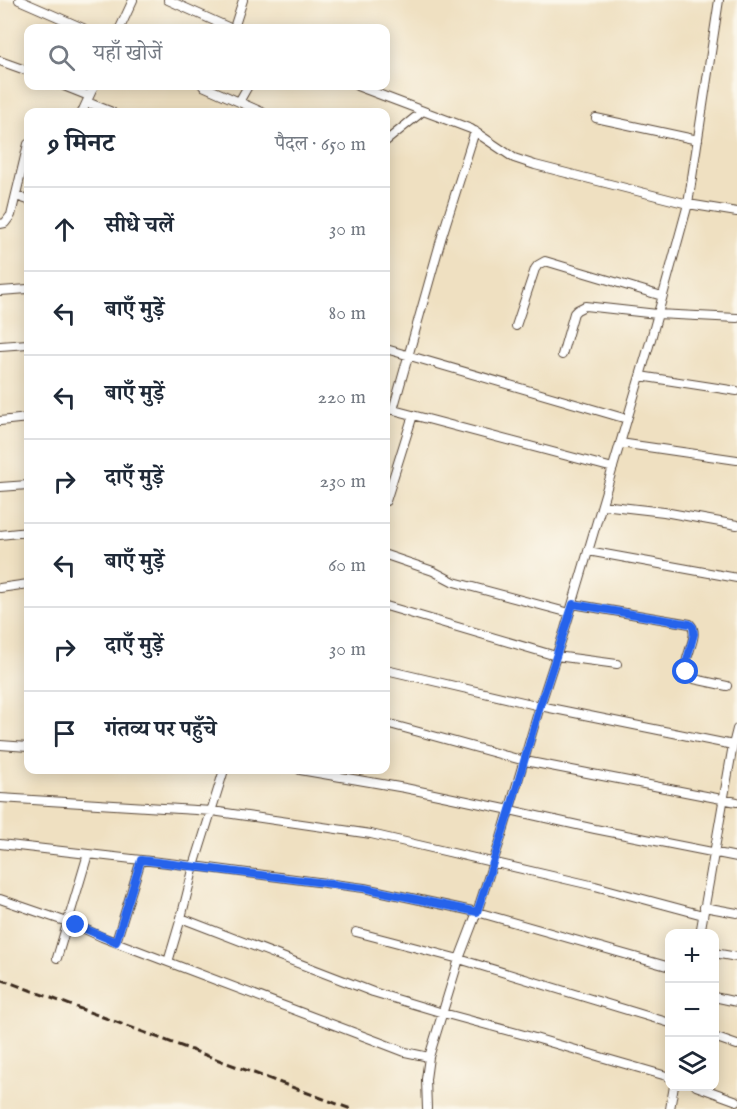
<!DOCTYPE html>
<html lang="hi">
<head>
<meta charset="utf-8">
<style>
  :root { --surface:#fff; --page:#f2f2f3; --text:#1f2937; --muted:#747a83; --line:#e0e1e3 }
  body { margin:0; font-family:"IM FELL English","Noto Serif Devanagari",serif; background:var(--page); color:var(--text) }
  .controls { position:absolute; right:18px; bottom:18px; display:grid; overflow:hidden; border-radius:12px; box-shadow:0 3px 15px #0003 }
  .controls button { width:54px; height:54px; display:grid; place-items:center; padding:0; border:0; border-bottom:2px solid var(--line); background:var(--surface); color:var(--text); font:30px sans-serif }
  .stop { position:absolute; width:18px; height:18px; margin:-14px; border:4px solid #2563eb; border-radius:50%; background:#fff }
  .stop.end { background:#2563eb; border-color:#fff; box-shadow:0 2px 6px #0008 }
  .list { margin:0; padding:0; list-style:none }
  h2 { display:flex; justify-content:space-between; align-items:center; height:78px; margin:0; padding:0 24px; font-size:26px }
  h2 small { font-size:20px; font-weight:400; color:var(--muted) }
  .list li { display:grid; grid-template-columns:39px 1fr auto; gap:18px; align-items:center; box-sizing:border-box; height:84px; padding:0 24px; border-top:2px solid var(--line) }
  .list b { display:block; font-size:22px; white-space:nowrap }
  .list em { font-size:20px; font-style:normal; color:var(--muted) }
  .icon { flex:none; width:33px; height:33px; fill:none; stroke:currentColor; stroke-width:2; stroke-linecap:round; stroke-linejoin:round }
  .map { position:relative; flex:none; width:737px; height:1109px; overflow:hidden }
  .search { position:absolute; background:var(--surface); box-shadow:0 3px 15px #0003; left:24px; top:24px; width:366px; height:66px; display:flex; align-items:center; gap:15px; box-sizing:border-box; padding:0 21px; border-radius:12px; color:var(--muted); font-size:22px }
  .panel { position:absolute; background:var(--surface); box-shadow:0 3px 15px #0003; left:24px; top:108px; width:366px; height:666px; border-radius:12px }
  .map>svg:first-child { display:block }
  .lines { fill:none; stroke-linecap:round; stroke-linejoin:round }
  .street-casing { stroke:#564536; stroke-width:10 }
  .street { stroke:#fff; stroke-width:8 }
  .rail { stroke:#3b2a1e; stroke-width:3; stroke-dasharray:9 4.5; stroke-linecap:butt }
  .route { stroke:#2563eb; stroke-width:8 }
</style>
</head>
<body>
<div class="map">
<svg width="737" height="1109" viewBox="0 0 737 1109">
  <rect width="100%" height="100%" fill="#fbf7ec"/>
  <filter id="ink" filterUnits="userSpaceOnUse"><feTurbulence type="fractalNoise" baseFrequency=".0167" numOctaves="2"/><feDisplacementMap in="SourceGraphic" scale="12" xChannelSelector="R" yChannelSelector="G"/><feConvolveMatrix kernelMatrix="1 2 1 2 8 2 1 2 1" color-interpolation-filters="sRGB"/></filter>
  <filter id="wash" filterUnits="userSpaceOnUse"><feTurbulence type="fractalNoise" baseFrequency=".008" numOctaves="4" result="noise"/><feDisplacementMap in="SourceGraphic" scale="24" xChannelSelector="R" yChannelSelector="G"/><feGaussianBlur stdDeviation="1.35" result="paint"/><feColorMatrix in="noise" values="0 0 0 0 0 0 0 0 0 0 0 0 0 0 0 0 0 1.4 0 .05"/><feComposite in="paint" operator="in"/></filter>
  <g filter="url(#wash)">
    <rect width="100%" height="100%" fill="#efe0c1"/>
  </g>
  <g filter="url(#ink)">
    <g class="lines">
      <g class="street-casing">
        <path id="street" d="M19 0 83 28
          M168 0 230 28
          M120 28 133 0
          M234 28 243 0
          M0 61 28 71
          M64 86 89 96
          M203 86 262 112
          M357 86 471 129 514 158 535 165 688 204 737 212
          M87 102 112 112
          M239 102 248 86
          M82 112 94 86
          M596 118 698 140
          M386 141 423 111
          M16 196 28 200
          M0 224 5 223 11 215 28 144
          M0 291 28 289
          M516 326 535 269 538 265 545 261 662 296
          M0 346 28 344
          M386 349 627 419
          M562 355 574 313 577 310 585 306 657 314 737 318
          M640 376 737 391
          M386 408 613 468
          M393 410 442 236 475 131
          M0 421 28 418
          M620 443 737 460
          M0 487 28 485
          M386 501 413 415
          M602 505 664 512 737 525
          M0 535 28 532
          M588 551 737 578
          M386 555 433 571 454 582 570 613
          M0 588 28 584
          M573 604 690 624C702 636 680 659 687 675L694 679 727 686
          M386 606 556 656 617 664
          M386 670 540 706 733 745
          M386 723 525 761 737 802
          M0 745 28 747
          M300 770 405 788 510 810 595 829 737 857
          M0 798 212 811 371 834 595 886 703 915
          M0 844 194 866 364 888 477 912 670 967
          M0 899 76 925 102 937 168 962 379 1042 405 1052 429 1057
          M704 907 737 913
          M181 918 373 992 443 1013 528 1036 670 1077
          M356 932 459 959 670 1023
          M700 934 733 745 737 729
          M116 942 141 860
          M714 953 737 957
          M57 958 88 854
          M168 962 181 918 194 866 224 770
          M714 997 737 1002
          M714 1037 737 1045
          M696 1086 737 1101
          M427 1109 426 1079 429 1057 459 959 477 912 501 838 540 706 565 629 651 339 688 204 719 0
          M670 1109 674 1086"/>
      </g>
      <use href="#street" class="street"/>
      <path class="rail" d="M0 979 351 1109"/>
    </g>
  </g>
  <g class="lines" filter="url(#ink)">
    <path class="route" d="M76 925 116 942 141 860 364 888 477 912 510 810 540 706 573 604 690 624 693 627 694 634 685 667 686 672"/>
  </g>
</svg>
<div class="controls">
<button>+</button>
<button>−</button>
<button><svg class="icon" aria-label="layers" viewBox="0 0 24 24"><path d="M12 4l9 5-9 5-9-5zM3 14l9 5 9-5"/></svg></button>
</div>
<div class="stop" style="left:686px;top:672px"></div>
<div class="stop end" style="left:76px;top:925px"></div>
<div class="search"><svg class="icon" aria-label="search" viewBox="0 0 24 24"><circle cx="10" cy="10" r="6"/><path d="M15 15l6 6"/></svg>यहाँ खोजें</div>
<section class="panel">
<h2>9 मिनट<small>पैदल · 650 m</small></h2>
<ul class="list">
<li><svg class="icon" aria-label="ahead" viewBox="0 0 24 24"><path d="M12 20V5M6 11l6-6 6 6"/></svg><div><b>सीधे चलें</b></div><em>30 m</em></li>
<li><svg class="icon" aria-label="left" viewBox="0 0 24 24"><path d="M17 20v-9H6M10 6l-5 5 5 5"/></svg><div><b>बाएँ मुड़ें</b></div><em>80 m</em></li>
<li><svg class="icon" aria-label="left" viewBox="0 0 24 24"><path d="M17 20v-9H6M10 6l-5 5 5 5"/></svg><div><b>बाएँ मुड़ें</b></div><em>220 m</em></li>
<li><svg class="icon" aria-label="right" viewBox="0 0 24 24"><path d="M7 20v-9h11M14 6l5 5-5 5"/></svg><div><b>दाएँ मुड़ें</b></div><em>230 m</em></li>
<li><svg class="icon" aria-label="left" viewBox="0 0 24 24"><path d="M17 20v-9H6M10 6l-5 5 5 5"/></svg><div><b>बाएँ मुड़ें</b></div><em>60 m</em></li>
<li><svg class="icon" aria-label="right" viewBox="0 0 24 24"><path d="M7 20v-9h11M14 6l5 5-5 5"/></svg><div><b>दाएँ मुड़ें</b></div><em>30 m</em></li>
<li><svg class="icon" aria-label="arrive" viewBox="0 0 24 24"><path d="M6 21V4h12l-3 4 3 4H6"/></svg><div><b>गंतव्य पर पहुँचे</b></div></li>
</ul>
</section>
</div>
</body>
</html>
